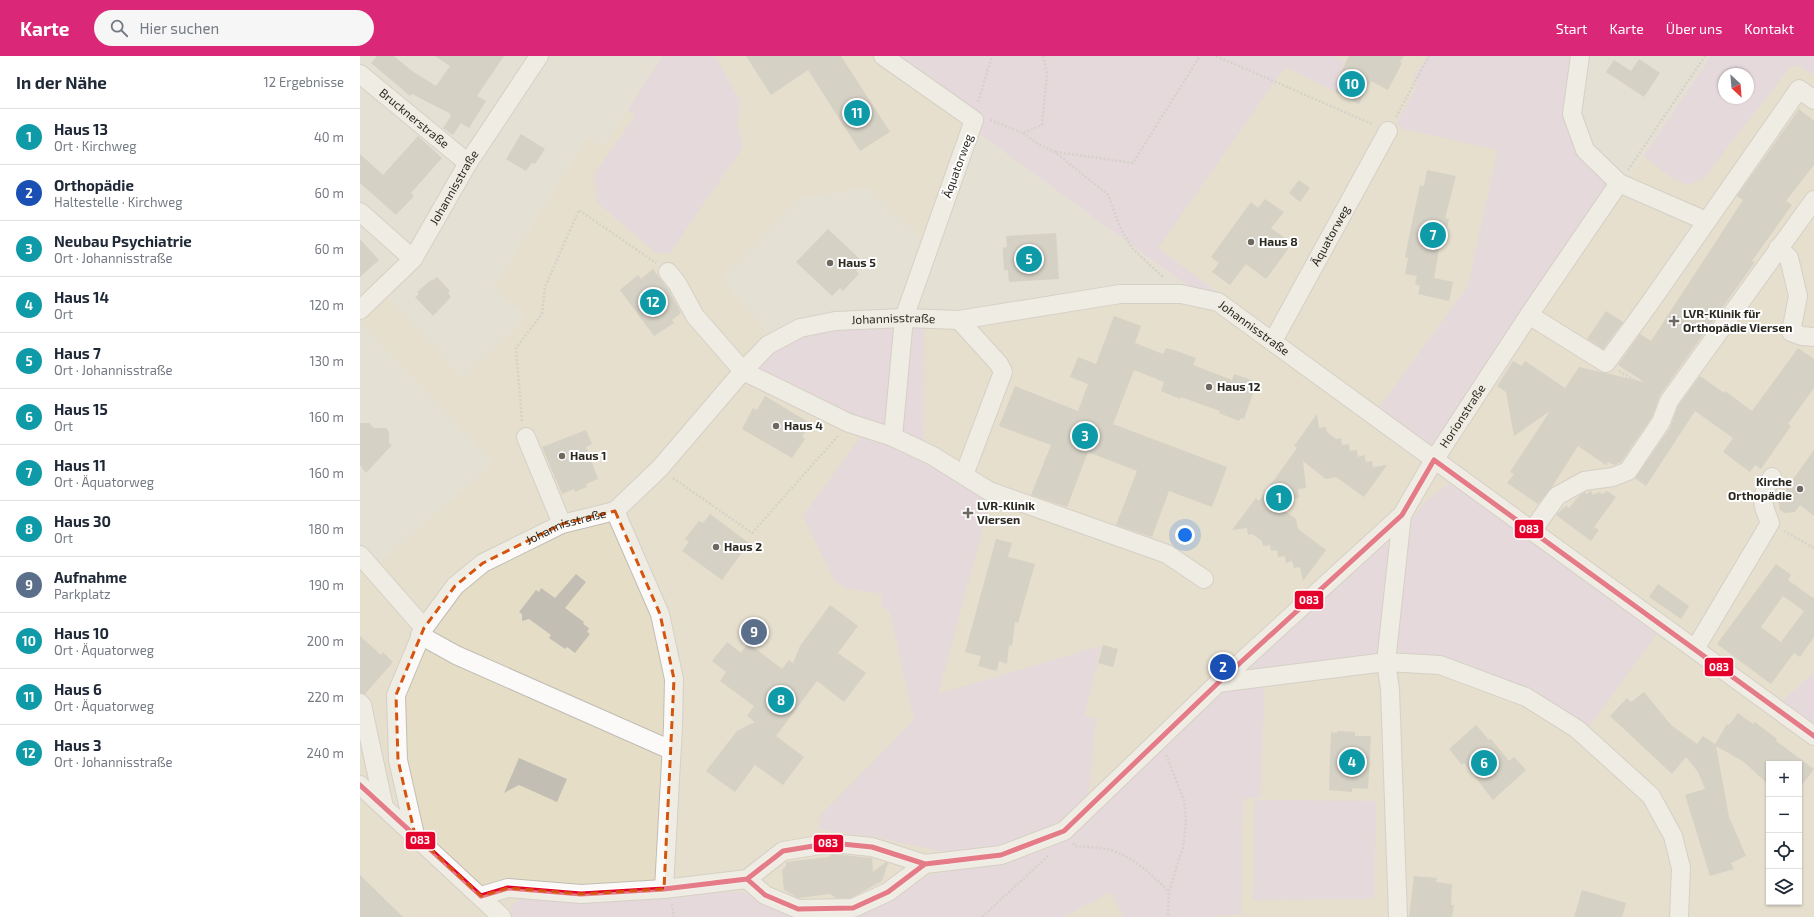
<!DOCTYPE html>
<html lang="de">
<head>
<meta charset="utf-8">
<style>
  :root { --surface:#fff; --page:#f6f6f7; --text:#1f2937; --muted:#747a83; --line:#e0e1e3; --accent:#db2777 }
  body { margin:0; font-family:"Exo 2",sans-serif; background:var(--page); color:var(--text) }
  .controls { position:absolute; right:12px; bottom:12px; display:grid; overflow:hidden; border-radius:0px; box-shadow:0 1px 3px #0004 }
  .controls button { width:36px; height:36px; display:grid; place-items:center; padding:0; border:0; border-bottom:1px solid var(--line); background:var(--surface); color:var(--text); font:20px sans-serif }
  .compass { position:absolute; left:1358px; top:12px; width:36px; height:36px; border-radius:50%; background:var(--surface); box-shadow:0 1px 3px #0004; rotate:154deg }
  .you { position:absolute; left:825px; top:479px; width:14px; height:14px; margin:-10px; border:3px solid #fff; border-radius:50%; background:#1a73e8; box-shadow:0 0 0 6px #1a73e833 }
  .badge { display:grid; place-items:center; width:26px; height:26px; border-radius:50%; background:var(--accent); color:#fff; font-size:13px; font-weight:700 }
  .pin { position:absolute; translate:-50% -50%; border:2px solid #fff; box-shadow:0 1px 4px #0006 }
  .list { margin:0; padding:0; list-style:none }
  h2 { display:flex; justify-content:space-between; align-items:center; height:52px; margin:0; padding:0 16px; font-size:17px }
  h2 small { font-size:13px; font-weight:400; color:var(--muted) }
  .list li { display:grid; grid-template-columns:26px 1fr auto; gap:12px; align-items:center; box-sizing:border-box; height:56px; padding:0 16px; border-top:1px solid var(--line) }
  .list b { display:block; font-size:15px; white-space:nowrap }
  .list p { margin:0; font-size:13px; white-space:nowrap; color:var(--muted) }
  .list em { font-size:13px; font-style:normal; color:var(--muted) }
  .icon { flex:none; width:22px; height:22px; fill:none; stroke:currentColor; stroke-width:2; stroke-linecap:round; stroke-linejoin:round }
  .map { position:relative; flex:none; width:1454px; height:861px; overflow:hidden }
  header { display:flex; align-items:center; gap:24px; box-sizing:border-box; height:56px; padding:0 20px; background:var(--accent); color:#fff }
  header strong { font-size:19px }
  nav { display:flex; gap:22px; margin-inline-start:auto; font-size:14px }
  .search { width:280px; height:36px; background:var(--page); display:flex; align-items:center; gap:10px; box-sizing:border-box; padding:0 14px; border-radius:22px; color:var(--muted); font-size:15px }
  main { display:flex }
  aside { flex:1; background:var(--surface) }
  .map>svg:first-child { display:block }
  .built { fill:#e6ddc7; fill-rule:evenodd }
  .green { fill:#e5d0e7; fill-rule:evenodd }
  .building { fill:#c2beb4; fill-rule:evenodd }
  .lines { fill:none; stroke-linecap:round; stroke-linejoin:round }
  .minor-casing { stroke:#c1bdb4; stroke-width:20 }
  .path { stroke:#c4c2bd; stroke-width:2.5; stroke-dasharray:2 2; stroke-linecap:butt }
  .minor { stroke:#fbfaf9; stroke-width:18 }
  .bus-1-casing { stroke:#fff; stroke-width:8 }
  .bus-1 { stroke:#e4002b; stroke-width:5 }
  .marked { fill:none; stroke:#d5540e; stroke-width:3; stroke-dasharray:8 5; stroke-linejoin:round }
  .poi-dot { fill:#6d6960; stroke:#fff; stroke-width:1.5 }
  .labels { text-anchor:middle; stroke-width:4; stroke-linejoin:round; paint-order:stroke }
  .street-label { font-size:12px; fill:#2c2921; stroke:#fff }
  .poi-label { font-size:12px; font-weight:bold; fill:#2c2921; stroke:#fff; text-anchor:start }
  .line-badge { stroke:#fff; stroke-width:1.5 }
  .badge-label { font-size:11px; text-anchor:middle; font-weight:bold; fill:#fff }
</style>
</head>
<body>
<header>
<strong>Karte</strong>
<div class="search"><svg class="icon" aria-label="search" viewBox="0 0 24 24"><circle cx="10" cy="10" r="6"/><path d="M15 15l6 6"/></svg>Hier suchen</div>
<nav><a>Start</a><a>Karte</a><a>Über uns</a><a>Kontakt</a></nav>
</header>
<main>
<aside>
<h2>In der Nähe<small>12 Ergebnisse</small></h2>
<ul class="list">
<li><span class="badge" style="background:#0f9aa8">1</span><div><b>Haus 13</b><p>Ort · Kirchweg</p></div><em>40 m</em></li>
<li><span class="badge" style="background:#1a4fb4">2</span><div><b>Orthopädie</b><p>Haltestelle · Kirchweg</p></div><em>60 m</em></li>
<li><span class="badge" style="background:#0f9aa8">3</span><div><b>Neubau Psychiatrie</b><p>Ort · Johannisstraße</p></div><em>60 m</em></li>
<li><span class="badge" style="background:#0f9aa8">4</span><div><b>Haus 14</b><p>Ort</p></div><em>120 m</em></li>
<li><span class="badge" style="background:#0f9aa8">5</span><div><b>Haus 7</b><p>Ort · Johannisstraße</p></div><em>130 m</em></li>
<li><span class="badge" style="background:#0f9aa8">6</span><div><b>Haus 15</b><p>Ort</p></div><em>160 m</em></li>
<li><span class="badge" style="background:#0f9aa8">7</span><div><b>Haus 11</b><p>Ort · Äquatorweg</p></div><em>160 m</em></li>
<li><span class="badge" style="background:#0f9aa8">8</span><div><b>Haus 30</b><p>Ort</p></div><em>180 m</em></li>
<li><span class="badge" style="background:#5c6f8a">9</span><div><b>Aufnahme</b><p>Parkplatz</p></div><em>190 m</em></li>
<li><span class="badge" style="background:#0f9aa8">10</span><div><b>Haus 10</b><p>Ort · Äquatorweg</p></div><em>200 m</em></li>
<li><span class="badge" style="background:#0f9aa8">11</span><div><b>Haus 6</b><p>Ort · Äquatorweg</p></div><em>220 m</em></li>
<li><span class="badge" style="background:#0f9aa8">12</span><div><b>Haus 3</b><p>Ort · Johannisstraße</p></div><em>240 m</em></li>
</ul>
</aside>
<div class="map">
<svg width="1454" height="861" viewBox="0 0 1454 861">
  <rect width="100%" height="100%" fill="#e5e0d4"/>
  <path class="built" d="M355 0H513L607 69 566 186 507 131 438 143 361 222 411 281 538 255 557 247 569 259 860 238 797 192 925 11 975 35 982 22 978 20 985 6 974 0H1067L1053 22 1059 25 1037 67 1040 72 1138 94 1108 230 1018 353 1454 688V861H0V490L16 510 134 407 0 265 27 240 102 323 167 261 134 231 228 81 244 91 268 54 275 60 235 117 383 91 377 69 380 45ZM1409 708H1439V846H1409Z
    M1439 10 1454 19V616L1420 647 1083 402 1284 100 1310 121 1328 129 1344 122 1430 11Z"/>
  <path class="green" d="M303 0H355L380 45 377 69 383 91 309 198 295 196 237 146 235 117 275 60 268 54Z
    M535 0H974L985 6 978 20 982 22 975 36 925 11 798 192 861 239 832 233 617 76Z
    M1067 0H1214L1207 56 1247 132 1072 393 1018 353 1108 230 1138 94 1040 72 1037 67 1059 25 1053 22Z
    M1351 0H1454V19L1439 10 1430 11 1344 122 1328 129 1310 121 1284 100ZM1364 18H1388V42H1364Z
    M531 269 534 274 529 367 520 371 435 333 396 312V306L430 282 477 270Z
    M564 270 563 386 543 378 540 372 547 272Z
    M504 376 610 431 630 446 578 638 741 590 725 659 736 663 728 745 687 773 637 793 585 796 515 781 459 773 461 759 554 664 530 556 521 550 523 538 486 532 475 525 443 460Z
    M1094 424 1299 575 1227 673C1212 662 1197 648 1181 639 1144 619 1084 604 1043 600L1036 588 1048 468 1065 446Z
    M1022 488 1030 489 1020 601 893 616 889 609Z
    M1454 616V672L1420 647Z
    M905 625 900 742 883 743 881 858 845 861H764L751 836 703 861H154L150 851 162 842 383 836 432 859 552 827 572 818 618 811 676 797 707 783 848 647 868 633Z
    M895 744 1016 745 1014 843 893 844Z"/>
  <path class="building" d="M17 0H34L52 15 76 30 90 10 75 0H144L117 40 126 45 109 72 101 67 93 79 83 72 91 60 89 57 52 38 50 40 11 7Z
    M386 0H481L530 76 500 95 448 14 411 39Z
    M989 0H1044L1040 6 1042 7 1028 34 1011 25 999 48 975 36 983 22 979 20Z
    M1279 3 1300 17 1284 41 1246 16 1254 4 1271 15Z
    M1439 53 1454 65V109L1426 145 1432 149 1392 205 1395 206 1300 339 1292 361 1261 406 1254 409 1248 406 1246 409 1218 390 1192 431 1178 448 1147 427 1154 418 1150 416 1190 355 1154 380 1146 336 1137 330 1153 305 1162 310 1165 305 1205 332 1219 311 1284 326 1258 309 1280 278 1291 285 1383 144 1377 140Z
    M161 78 185 93 175 108 172 107 166 115 146 103Z
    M58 80 82 102 51 137 54 140 36 159 0 127V98L23 119Z
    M1067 114 1096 120 1085 162 1089 163 1085 182H1081L1074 222 1093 226 1089 245 1058 238 1060 230 1055 228 1057 220 1045 218 1048 202 1045 201 1053 162 1060 129 1064 130Z
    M939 124 950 132 940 146 929 137Z
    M905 143 924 156 911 172 929 185 926 190 929 192 906 223 886 208 870 229 852 216 859 207 851 201 891 146 898 152Z
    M468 173 504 207 496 215 499 218 483 235 480 232 472 240 436 206Z
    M696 177 699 223 649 226 648 214H644L643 198V192L647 191 646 180Z
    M0 183 19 204 0 221Z
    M293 213 308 233 321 257 312 264 314 267 294 280 260 234 278 219 281 223Z
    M77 221 90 235 88 237 91 241 73 260 55 241 59 238 57 236 71 224 72 225Z
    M1246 255 1263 266 1243 293 1227 283Z
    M754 260 781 270 775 287 803 298 806 292 817 295 836 302 833 309 872 324 874 318 897 326 884 363 881 362 879 365 859 357 860 355 821 341 820 343 801 335 804 326 774 314 753 368 867 411 852 451 809 435 792 481 756 469 777 415 728 396 707 451 671 439 691 389 639 370 655 330 718 355 728 328 710 321 718 301 736 308Z
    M1438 292 1454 303V332L1428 368 1431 370 1401 413 1395 409 1390 416 1363 396 1373 382 1335 355 1286 430 1275 422 1310 372 1318 350 1340 320 1364 337 1365 335 1392 355Z
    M405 340 450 367 442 381 445 383 432 402 382 373 393 352 397 354Z
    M957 358 959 372 966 371 967 376 976 383 981 382 982 389 989 388 990 395 997 394 998 401 1004 399 1006 406 1012 405 1013 411 1027 409 1004 441 976 421 966 423 943 405 946 432 938 433 939 442 911 445 936 463 938 473 966 494 943 525 940 511 934 512 932 505 926 507 925 500 918 501 917 494 911 495 910 489 903 490 902 485 892 478 888 479 887 472 872 474 896 442 899 445 937 392 934 390Z
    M0 367H9L14 372H26L29 376V387L32 389 6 417 0 409Z
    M226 374 232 388 226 391 238 423 226 428 227 431 215 436 214 433 202 438 182 391Z
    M1454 394V460L1440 449 1435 456 1425 457 1420 454 1418 444Z
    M1231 435 1233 439 1239 436 1242 438 1247 435 1256 441 1234 471 1239 474 1231 485 1196 459 1206 450 1209 452 1219 440 1225 436 1226 438Z
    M350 458 389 487 362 524 322 495 329 486 325 483 335 470 339 465 343 467Z
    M636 483 652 487 648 501 675 508 658 567 655 566 652 590 649 589 647 608 639 605 637 615 618 610 621 600 605 596Z
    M1416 508 1431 519 1428 524 1453 542 1454 541V581L1440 601 1434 597 1411 628 1357 588ZM1423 540 1444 555 1421 586 1401 571Z
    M216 518 226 526 205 552 224 566 223 568 229 572 227 576 230 578 215 597 207 591 205 593 189 582 191 579 169 563 162 565V558L159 556 176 534 179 536 181 532 195 542Z
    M1298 528 1329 550 1321 563 1289 541Z
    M470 549 498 570 478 597 506 617 484 646 457 625 416 680 444 701 423 729 395 709 375 736 346 715 377 675 395 666 387 660 394 650 360 625 366 616 352 605 367 586 381 597 388 587 422 613 429 604 433 607 440 590Z
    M0 580 21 599 23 596 33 606 5 638 0 637Z
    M743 589 758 593 753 611 738 607Z
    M1284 636 1311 669 1337 688 1343 680 1355 688 1367 668 1369 669 1378 657 1393 668 1395 666 1417 683 1416 685 1454 713 1439 733V708H1409V729L1384 706 1356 690 1369 761 1386 800 1371 807 1374 813 1350 820 1325 739 1345 733 1338 716 1326 701 1312 718 1250 660 1267 642 1271 646Z
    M1116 669 1129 684 1131 683 1149 705 1154 701 1166 714 1133 744 1104 707 1102 709 1089 693Z
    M977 675 995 676V680H1011L1008 733 992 732V736L969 734 971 676 977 677Z
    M159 702 207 723 197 746 159 729 144 737Z
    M472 798 512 802 513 816 526 806 528 807 522 825 491 842H476L470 838 438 842 424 834 422 814 426 810V806L468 801Z
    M0 819 43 861H0Z
    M1054 820 1077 822 1076 826 1092 828 1091 849H1094L1092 861H1049Z
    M1222 834 1266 847 1262 861H1214Z"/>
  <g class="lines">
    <g class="minor-casing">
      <g id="minor">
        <path d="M523 0 614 64 544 262 533 381"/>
        <path d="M1220 0 1212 58 1225 94 1259 127 1346 165"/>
        <path id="s1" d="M0 18 108 107"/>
        <path d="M0 156 53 203"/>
        <path d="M1418 192 1429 202 1438 240 1431 276 1442 280 1454 281"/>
        <path d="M308 216 317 227 335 260 383 315 489 367 533 381 573 400 629 435 807 498 844 523"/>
        <path id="s2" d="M0 254 53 203 108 107 179 0"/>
        <path d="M1169 259 1246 307 1287 251 1439 33 1454 44"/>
        <path d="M599 264 639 308 643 316 604 419"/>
        <path id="s3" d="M913 285 1028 75"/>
        <path d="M166 381 202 468"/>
        <path d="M255 455 300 558 314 623 313 670 304 833"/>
        <path d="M1172 475 1197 440 1224 425 1253 421 1268 415 1301 366 1309 345 1454 144"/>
        <path d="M0 499 64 572"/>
        <path d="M60 579 96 599 311 694"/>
        <path d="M1335 593 1410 467C1401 445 1400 441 1412 421"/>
        <path d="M858 627 1026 606 1080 609 1166 641 1217 673 1291 740 1313 780 1321 812 1319 861"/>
        <path d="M0 647 2 649 24 751"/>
        <path d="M0 729 142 861"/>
        <path id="s4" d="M55 779 38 704 36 639 64 572 95 530 123 507 202 468 255 455 300 412 383 315 408 289 440 272 475 265 544 262 599 264 760 238H821L858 246 1454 680"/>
        <path d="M387 823 405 839 438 853 493 852 528 836 565 808"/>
        <path id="s5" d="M121 840 148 832 221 838 304 833 387 823 423 795 472 787 512 791 565 808 641 799 704 775 858 627 1042 459 1074 404 1169 259 1259 127"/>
        <path d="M1038 861 1030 633 1026 606 1042 459"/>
      </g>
    </g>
    <path class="path" d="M856 0 1012 68
      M618 46 632 0
      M1036 61 1069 0
      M630 64 663 77 682 69 687 17 683 0
      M663 77 678 88 695 96 748 139 760 171 772 192 804 222
      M696 96 773 107 840 0
      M1268 114 1345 0
      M1259 315 1295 336
      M162 365 156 292 182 258 185 231 219 154 296 207
      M313 422 392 477 478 380
      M1424 475 1454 492
      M806 699 824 744 826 767 823 791 809 836 808 861
      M713 787 715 790C725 791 736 791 746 793 772 799 791 818 809 836
      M312 848 314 861
      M622 861 689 799"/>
    <use href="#minor" class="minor"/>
    <g class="bus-1-casing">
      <path id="bus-1" d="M1074 404 1454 680
        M0 729 121 840
        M353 827 387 823 423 795 472 787 512 791 565 808 591 805
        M121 840 148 832 221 838 304 833 387 823 405 839 438 853 493 852 528 836 565 808 641 799 704 775 858 627 1042 459 1074 404"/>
    </g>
    <use href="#bus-1" class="bus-1"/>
  </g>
  <path d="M0 0H1454V861H0ZM255 455 300 558 314 623 304 833 221 838 148 832 121 840 55 779 38 704 36 639 64 572 95 530 123 507 202 468Z" fill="#e5e0d4" fill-opacity=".55" fill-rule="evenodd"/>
  <path class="marked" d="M255 455 300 558 314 623 304 833 221 838 148 832 121 840 55 779 38 704 36 639 64 572 95 530 123 507 202 468Z"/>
  <g class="poi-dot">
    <circle cx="891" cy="186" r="4"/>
    <circle cx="470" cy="207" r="4"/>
    <path d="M1312 259h4v4h4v4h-4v4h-4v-4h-4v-4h4z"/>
    <circle cx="849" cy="331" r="4"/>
    <circle cx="416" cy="370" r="4"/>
    <circle cx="202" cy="400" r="4"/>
    <circle cx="1440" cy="433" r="4"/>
    <path d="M606 451h4v4h4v4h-4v4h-4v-4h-4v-4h4z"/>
    <circle cx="356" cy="491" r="4"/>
  </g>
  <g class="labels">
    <g class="street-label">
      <text dy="4" stroke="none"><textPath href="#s1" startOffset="70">Brucknerstraße</textPath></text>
      <text transform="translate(598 110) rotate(-70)" y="4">Äquatorweg</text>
      <text dy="4" stroke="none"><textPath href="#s2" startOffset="156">Johannisstraße</textPath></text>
      <text dy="4" stroke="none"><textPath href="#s3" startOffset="120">Äquatorweg</textPath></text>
      <text dy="4" stroke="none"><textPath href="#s4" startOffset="802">Johannisstraße</textPath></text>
      <text dy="4" stroke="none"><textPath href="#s4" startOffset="1174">Johannisstraße</textPath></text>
      <text dy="4" stroke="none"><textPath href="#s5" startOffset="1182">Horionstraße</textPath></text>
      <text dy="4" stroke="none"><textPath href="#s4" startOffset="394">Johannisstraße</textPath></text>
    </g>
    <g class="poi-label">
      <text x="899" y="190">Haus 8</text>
      <text x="478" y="211">Haus 5</text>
      <text x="1323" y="262">LVR-Klinik für<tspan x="1323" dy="14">Orthopädie Viersen</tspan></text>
      <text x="857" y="335">Haus 12</text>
      <text x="424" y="374">Haus 4</text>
      <text x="210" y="404">Haus 1</text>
      <text x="1432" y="430" text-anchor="end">Kirche<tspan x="1432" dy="14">Orthopädie</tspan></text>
      <text x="617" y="454">LVR-Klinik<tspan x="617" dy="14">Viersen</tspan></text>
      <text x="364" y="495">Haus 2</text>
    </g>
  </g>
  <g class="line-badge">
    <rect x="1154" y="463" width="30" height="20" rx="4" fill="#e4002b"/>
    <rect x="934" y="534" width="30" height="20" rx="4" fill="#e4002b"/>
    <rect x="1344" y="601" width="30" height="20" rx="4" fill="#e4002b"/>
    <rect x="45" y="775" width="31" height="19" rx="4" fill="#e4002b"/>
    <rect x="453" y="778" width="31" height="19" rx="4" fill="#e4002b"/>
  </g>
  <g class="badge-label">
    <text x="1169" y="477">083</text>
    <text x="949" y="548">083</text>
    <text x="1359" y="615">083</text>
    <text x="60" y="788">083</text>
    <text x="468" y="791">083</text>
  </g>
</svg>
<div class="controls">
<button>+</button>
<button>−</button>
<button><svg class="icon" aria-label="locate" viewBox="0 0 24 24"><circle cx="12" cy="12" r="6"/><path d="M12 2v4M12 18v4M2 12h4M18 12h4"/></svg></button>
<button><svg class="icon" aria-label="layers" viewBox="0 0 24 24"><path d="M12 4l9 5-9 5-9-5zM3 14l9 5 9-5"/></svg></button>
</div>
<svg class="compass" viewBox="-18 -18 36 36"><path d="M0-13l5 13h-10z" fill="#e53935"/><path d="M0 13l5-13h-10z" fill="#747a83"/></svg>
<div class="you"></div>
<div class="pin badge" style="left:919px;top:442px;background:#0f9aa8">1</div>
<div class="pin badge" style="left:863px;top:611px;background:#1a4fb4">2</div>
<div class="pin badge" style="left:725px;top:380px;background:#0f9aa8">3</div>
<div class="pin badge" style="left:992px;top:706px;background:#0f9aa8">4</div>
<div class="pin badge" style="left:669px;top:203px;background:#0f9aa8">5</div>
<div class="pin badge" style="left:1124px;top:707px;background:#0f9aa8">6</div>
<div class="pin badge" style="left:1073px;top:179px;background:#0f9aa8">7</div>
<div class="pin badge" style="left:421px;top:644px;background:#0f9aa8">8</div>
<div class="pin badge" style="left:394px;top:576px;background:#5c6f8a">9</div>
<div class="pin badge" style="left:992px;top:28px;background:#0f9aa8">10</div>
<div class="pin badge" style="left:497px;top:57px;background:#0f9aa8">11</div>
<div class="pin badge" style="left:293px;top:246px;background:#0f9aa8">12</div>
</div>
</main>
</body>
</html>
